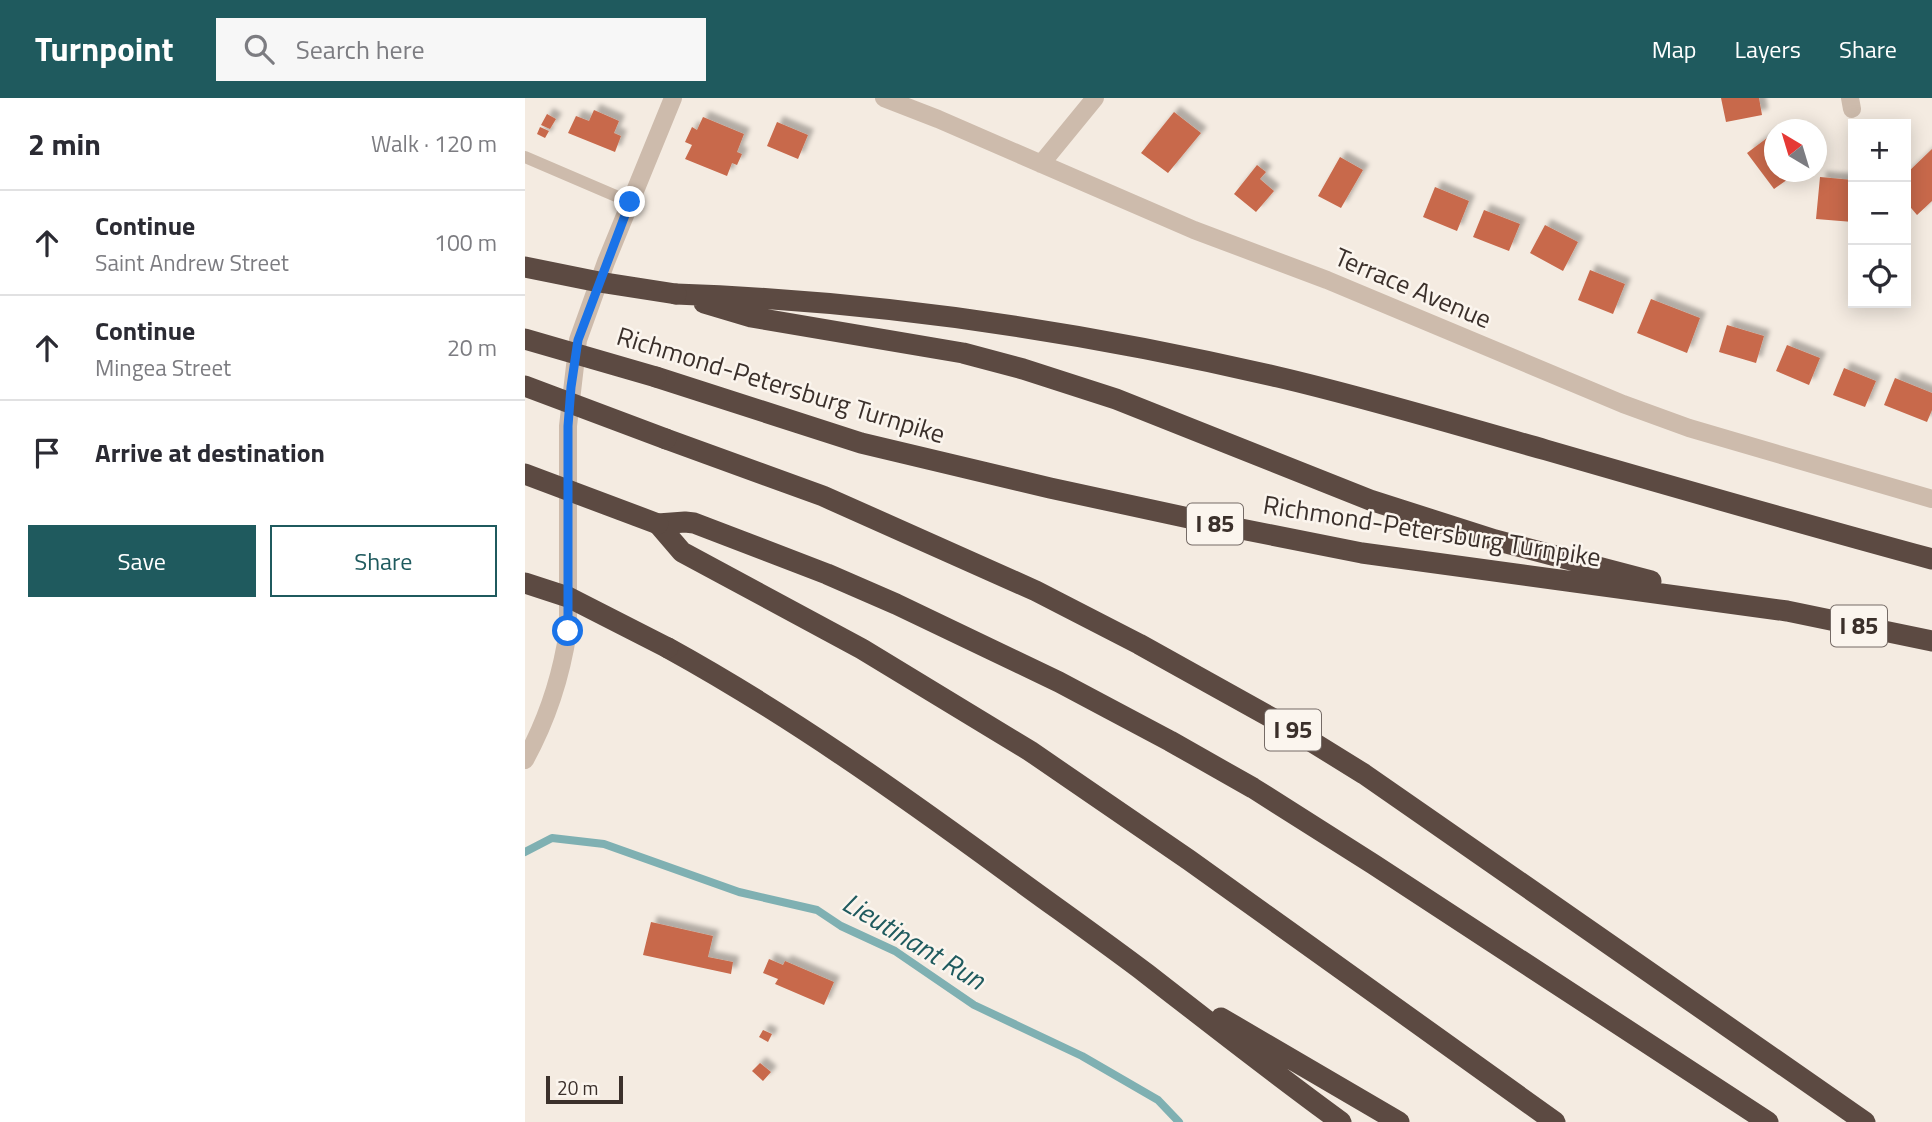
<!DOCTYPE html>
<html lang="en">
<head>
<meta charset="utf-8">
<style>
  :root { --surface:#fff; --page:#f7f7f7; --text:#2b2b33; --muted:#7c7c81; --line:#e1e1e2; --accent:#1f5a5e }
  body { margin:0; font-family:"Titillium Web",sans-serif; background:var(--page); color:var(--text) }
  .controls { position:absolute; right:21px; top:21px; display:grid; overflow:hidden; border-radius:0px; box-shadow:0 4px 18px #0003 }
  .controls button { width:63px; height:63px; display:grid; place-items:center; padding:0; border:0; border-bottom:2px solid var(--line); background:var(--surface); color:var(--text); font:35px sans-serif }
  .compass { position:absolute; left:1239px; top:21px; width:63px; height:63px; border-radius:50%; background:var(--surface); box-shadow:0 4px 18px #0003; rotate:322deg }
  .scale { position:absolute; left:21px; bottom:18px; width:77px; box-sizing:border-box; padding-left:7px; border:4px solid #3b302b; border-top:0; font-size:19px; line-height:24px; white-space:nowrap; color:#3b302b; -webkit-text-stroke:5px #fbf5ee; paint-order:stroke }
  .stop { position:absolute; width:21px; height:21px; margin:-16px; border:5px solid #1a73e8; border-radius:50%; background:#fff }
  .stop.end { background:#1a73e8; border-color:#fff; box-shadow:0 2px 7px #0008 }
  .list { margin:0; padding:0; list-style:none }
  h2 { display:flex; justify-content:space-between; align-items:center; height:91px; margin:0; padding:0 28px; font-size:30px }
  h2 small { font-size:23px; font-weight:400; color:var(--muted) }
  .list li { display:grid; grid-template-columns:46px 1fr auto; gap:21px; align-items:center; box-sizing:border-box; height:105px; padding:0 28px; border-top:2px solid var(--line) }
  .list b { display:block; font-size:26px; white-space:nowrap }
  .list p { margin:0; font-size:23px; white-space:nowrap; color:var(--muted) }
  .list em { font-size:23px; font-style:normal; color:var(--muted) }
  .actions { display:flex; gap:14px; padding:21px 28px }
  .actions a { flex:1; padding:16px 0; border:2px solid var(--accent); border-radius:0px; text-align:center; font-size:24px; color:var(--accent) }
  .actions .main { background:var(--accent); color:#fff }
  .icon { flex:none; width:38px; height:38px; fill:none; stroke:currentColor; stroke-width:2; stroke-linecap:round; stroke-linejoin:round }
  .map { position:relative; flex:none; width:1407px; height:1024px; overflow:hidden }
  header { display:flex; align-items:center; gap:42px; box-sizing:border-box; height:98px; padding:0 35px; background:var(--accent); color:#fff }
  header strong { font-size:33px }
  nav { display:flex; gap:38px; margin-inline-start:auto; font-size:24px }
  .search { width:490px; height:63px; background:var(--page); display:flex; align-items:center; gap:18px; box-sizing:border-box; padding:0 24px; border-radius:0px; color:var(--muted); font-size:26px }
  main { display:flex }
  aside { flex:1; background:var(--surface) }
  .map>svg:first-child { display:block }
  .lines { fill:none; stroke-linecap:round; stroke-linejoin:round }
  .stream { stroke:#7fb0b2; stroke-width:8 }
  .building { fill:#c8694b; filter:url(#shadow) }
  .lane { stroke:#cdbbac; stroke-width:12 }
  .street { stroke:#cdbbac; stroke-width:18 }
  .highway { stroke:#5c4a42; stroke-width:21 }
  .highway-bridge { stroke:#5c4a42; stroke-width:21 }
  .route { stroke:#1a73e8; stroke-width:9 }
  .labels { text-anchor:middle; stroke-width:5; stroke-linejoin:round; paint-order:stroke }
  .shield { fill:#fbf5ee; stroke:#756b66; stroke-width:2 }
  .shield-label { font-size:24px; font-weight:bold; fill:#3b302b }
  .street-label { font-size:26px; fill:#3b302b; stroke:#fbf5ee }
  .water-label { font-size:28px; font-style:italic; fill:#1f5a5e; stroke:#fbf5ee }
</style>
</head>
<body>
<header>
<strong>Turnpoint</strong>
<div class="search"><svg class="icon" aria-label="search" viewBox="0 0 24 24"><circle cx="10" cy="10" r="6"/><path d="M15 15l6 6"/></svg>Search here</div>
<nav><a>Map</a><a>Layers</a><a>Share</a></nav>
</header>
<main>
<aside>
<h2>2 min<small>Walk · 120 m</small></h2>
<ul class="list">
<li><svg class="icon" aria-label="ahead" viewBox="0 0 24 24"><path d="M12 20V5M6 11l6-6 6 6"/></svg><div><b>Continue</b><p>Saint Andrew Street</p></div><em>100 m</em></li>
<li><svg class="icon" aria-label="ahead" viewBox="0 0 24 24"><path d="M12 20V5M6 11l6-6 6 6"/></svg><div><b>Continue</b><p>Mingea Street</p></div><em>20 m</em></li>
<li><svg class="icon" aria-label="arrive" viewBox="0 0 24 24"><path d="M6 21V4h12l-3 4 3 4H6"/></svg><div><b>Arrive at destination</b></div></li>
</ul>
<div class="actions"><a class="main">Save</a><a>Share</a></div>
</aside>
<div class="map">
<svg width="1407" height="1024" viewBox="0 0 1407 1024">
  <defs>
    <filter id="shadow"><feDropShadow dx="6" dy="-6" stdDeviation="2" flood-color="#0004"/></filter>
  </defs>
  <rect width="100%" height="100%" fill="#f4ebe1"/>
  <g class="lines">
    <path class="stream" d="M0 754 27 740 79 746 214 794 292 812 316 828 370 853 449 907 557 958 633 1002 654 1024"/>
  </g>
  <path class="building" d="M1196 0H1234L1237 17 1201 24Z
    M69 12 94 23 89 35 96 38 90 54 43 35 51 18 64 23Z
    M649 14 676 35 643 75 616 55Z
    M22 16 31 21 25 31 16 27Z
    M178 19 219 36 212 54 217 56 212 67 207 65 202 78 160 61 167 47 160 44 167 29 172 32Z
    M252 24 283 37 273 61 242 48Z
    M15 29 24 33 20 40 12 36Z
    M1250 34V74H1273L1249 91 1222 55Z
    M1407 51V103L1392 117 1381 104V76Z
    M815 59 838 72 816 110 793 98Z
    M732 67 741 74 735 81 749 93 731 114 709 96Z
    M1295 79 1328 82V124L1291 121Z
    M910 89 944 103 932 133 898 119Z
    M959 112 995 126 984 153 948 139Z
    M1020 127 1053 144 1038 173 1005 155Z
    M1065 172 1100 186 1088 216 1053 202Z
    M1126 201 1175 220 1162 255 1112 235Z
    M1202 227 1239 238 1231 265 1194 254Z
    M1262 247 1295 260 1284 287 1251 273Z
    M1319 270 1351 283 1340 309 1308 297Z
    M1370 280 1407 295V312L1402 324 1359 307Z
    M126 824 188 838 183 859 208 864 206 876 118 857Z
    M244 861 258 867 260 863 309 884 299 907 250 886 253 881 238 875Z
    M238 932 247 936 243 944 234 939Z
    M235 965 246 974 238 983 227 973Z"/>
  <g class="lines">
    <path class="lane" d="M0 59 105 104"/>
    <path class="street" d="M359 0 413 21 669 132 802 182 1098 306 1164 330 1407 401
      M1325 0 1327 11
      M516 66 570 0
      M0 662C23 620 36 580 43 533V328L53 242 81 164 148 0"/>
    <path class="highway" d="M151 196C353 203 556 233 753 279 843 300 932 327 1021 352 1149 389 1278 426 1407 461
      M179 205 226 219 438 255 498 271 591 301 845 402 970 442 1126 483
      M131 279 336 345 525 390 696 427 837 455 1262 513 1407 543
      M141 341 298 398 511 493 614 546 763 629 839 676 1340 1024
      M133 426 160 424 169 425 302 476 371 506 534 584 645 643 728 690 848 766 1243 1024
      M133 426 157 454 337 551 505 653 664 762 1030 1024
      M143 550C263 616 374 695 485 776 530 809 577 842 622 876 686 926 750 976 816 1024
      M696 920 874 1024"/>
    <path class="highway-bridge" d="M0 169 74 184 151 196
      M0 241 131 279
      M0 288 141 341
      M0 376 133 426
      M0 485 43 499 143 550"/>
  </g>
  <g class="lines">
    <path class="route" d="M43 533V328L46 289 53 242 105 104"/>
  </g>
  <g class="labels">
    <g class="shield">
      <rect x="662" y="405.5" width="56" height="41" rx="5"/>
      <rect x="1306" y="507.5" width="56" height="41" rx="5"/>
      <rect x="740" y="611.5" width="56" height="41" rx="5"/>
    </g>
    <g class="shield-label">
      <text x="690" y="434">I 85</text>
      <text x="1334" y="536">I 85</text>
      <text x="768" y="640">I 95</text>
    </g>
    <g class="street-label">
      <text transform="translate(888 190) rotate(23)" y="9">Terrace Avenue</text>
      <text transform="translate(256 287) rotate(17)" y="9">Richmond-Petersburg Turnpike</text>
      <text transform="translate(907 433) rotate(9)" y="9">Richmond-Petersburg Turnpike</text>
    </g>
    <g class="water-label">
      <text transform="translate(389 843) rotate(31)" y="10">Lieutinant Run</text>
    </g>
  </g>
</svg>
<div class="controls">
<button>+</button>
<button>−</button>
<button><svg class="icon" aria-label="locate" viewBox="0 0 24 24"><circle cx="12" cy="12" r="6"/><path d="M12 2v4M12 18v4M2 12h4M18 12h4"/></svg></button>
</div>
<svg class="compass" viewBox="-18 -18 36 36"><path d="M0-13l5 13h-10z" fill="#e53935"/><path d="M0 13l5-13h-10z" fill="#7c7c81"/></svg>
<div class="scale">20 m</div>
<div class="stop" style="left:43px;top:533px"></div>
<div class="stop end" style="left:105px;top:104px"></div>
</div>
</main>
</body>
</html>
